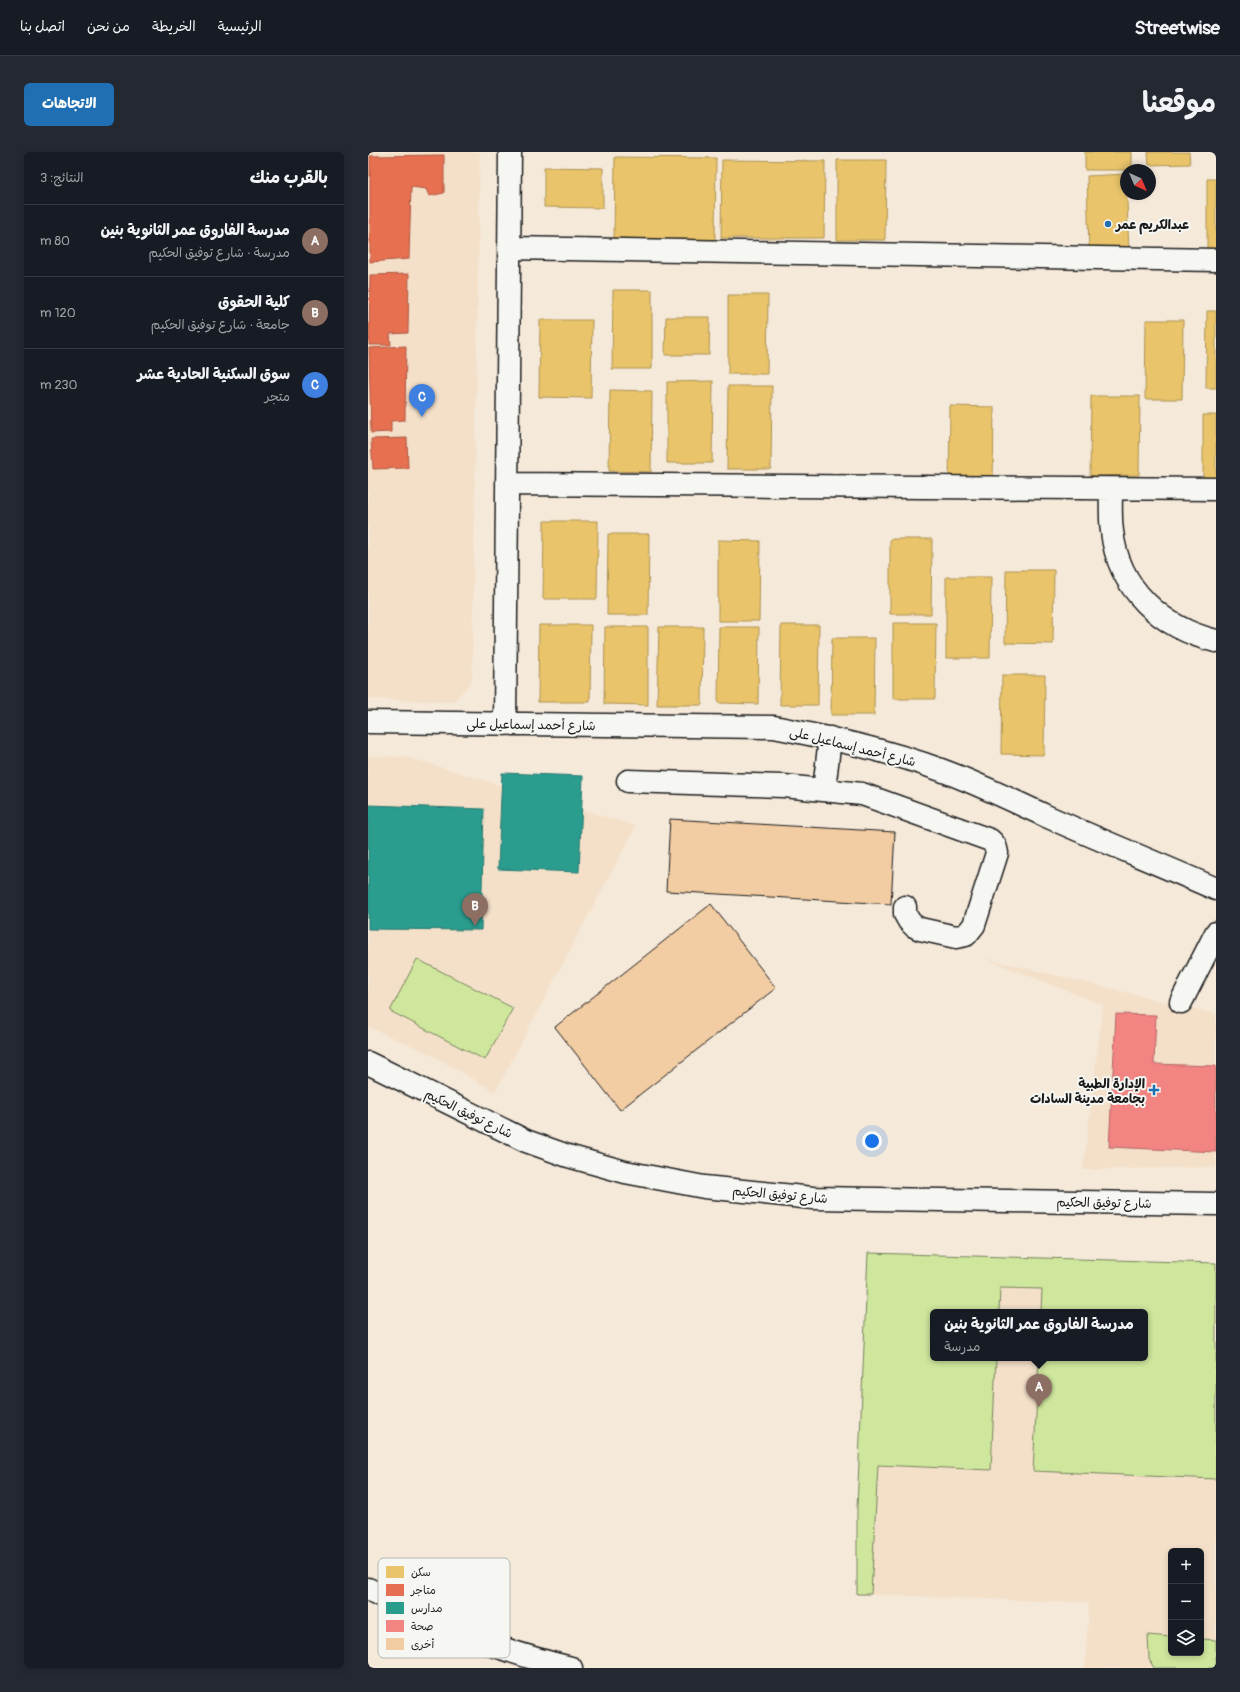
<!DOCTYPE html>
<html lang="ar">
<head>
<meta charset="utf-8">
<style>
  :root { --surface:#171b24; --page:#242831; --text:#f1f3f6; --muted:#9ea1a6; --line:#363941; --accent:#1f6fb2 }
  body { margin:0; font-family:Pangolin,"Playpen Sans Arabic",sans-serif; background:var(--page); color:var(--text); direction:rtl }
  .controls { position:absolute; right:12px; bottom:12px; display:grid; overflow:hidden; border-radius:6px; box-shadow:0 2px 6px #0003 }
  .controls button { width:36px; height:36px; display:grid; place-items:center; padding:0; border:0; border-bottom:1px solid var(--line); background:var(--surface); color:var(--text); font:20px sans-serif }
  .compass { position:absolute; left:752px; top:12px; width:36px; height:36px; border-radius:50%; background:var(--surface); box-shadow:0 2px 6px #0003; rotate:136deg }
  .you { position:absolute; left:504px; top:989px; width:14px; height:14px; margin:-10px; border:3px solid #fff; border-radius:50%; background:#1a73e8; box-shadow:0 0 0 6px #1a73e833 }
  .badge { display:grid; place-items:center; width:26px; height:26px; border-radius:50%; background:var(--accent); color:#fff; font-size:13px; font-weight:700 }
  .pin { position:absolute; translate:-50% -33px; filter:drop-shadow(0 1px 2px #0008) }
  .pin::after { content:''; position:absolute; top:21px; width:14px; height:12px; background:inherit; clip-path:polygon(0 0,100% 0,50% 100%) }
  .popup { position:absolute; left:562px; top:1157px; width:218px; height:52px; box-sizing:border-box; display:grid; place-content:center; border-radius:6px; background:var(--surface); filter:drop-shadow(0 1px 3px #0005); font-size:13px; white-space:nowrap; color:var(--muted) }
  .popup b { font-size:15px; color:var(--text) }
  .popup::after { content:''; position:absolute; left:50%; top:100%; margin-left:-8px; border:8px solid transparent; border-top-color:var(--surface) }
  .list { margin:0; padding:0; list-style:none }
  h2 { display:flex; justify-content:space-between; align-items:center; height:52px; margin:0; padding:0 16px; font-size:17px }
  h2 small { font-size:13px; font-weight:400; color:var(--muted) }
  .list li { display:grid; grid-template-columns:26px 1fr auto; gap:12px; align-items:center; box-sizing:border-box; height:72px; padding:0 16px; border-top:1px solid var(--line) }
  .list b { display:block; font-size:15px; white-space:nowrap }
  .list p { margin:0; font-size:13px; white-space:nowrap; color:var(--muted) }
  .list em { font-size:13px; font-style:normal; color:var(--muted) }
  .icon { flex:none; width:22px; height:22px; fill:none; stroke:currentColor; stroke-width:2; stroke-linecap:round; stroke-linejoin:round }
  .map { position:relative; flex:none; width:848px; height:1516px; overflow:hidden; direction:ltr; border-radius:6px }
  header { display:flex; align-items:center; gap:24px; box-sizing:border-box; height:56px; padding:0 20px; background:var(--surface); border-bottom:1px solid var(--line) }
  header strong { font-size:19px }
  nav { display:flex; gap:22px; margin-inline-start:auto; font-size:14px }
  .intro { display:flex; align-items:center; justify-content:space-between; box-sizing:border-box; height:96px; padding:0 24px }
  h1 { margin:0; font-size:28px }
  .button { padding:10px 18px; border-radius:6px; background:var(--accent); color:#fff; font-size:14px; font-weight:700 }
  main { display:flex; gap:24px; padding:0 24px }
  aside { flex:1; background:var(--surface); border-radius:6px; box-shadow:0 2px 6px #0003 }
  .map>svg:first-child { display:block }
  .built { fill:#f4e0c9; fill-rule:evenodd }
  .green { fill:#cfe79d; stroke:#76825c }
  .homes { fill:#e9c46a; stroke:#ac9253 }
  .shops { fill:#e76f51; stroke:#aa5641 }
  .schools { fill:#2a9d8f; stroke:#26766c }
  .health { fill:#f28482; stroke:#b26563 }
  .building { fill:#f2cca2; stroke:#1c1c1c }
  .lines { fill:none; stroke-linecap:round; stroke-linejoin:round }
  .minor-casing { stroke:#1c1c1c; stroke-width:25 }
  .minor { stroke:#f6f6f2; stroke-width:22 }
  .poi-dot { fill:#1f6fb2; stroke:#f6f6f2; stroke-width:1.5 }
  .labels { text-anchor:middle; stroke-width:4; stroke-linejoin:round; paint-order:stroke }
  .poi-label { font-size:13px; font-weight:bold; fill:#1c1c1c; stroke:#f6f6f2; text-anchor:start }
  .street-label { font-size:13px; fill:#1c1c1c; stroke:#f6f6f2 }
  .key { fill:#f6f6f2; stroke:#b5b5b2; stroke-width:1 }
  .key-label { font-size:11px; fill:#1c1c1c }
</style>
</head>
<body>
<header>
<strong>Streetwise</strong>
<nav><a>الرئيسية</a><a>الخريطة</a><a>من نحن</a><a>اتصل بنا</a></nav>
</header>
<div class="intro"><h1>موقعنا</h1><a class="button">الاتجاهات</a></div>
<main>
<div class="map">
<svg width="848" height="1516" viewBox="0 0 848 1516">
  <rect width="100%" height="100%" fill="#f5e9da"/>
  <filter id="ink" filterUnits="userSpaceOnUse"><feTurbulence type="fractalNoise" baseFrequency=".025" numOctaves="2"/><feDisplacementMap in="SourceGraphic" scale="8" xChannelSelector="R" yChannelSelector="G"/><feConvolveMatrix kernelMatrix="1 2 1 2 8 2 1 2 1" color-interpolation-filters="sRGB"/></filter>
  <g filter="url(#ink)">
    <path class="built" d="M0 0H112L104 529 85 550 0 547Z
      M0 604 39 605 268 674 127 940 62 902 0 875Z
      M616 806 848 862V1015L715 1018 735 853Z
      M500 1101 848 1111V1516H717L721 1451 489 1442ZM565 1160H777V1206H565ZM803 1399H833V1501H803Z"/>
    <path class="green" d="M49 807 145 856 117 908 22 859Z
      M500 1101 848 1111V1327L665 1319 671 1206H777V1160H673L674 1137 632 1136 631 1160H565V1206H628L623 1318 510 1313 503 1442H489V1356Z
      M780 1483 803 1485V1501H833V1487L848 1488V1516H786L781 1507Z"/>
    <path class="homes" d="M717 0H764V18H717Z
      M780 0H821L822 12 781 13Z
      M247 5 348 6 347 88 246 87Z
      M354 8 457 9 456 86H353Z
      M469 8H518L517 88H469Z
      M176 15 235 16V56L176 55Z
      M758 22 761 102 721 104 719 24Z
      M839 27H848V97L839 96Z
      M245 138H284V217H244Z
      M360 143H400L399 222H360Z
      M839 159H848V236H838Z
      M298 165H342L341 203H297Z
      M172 168H224L223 246 171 245Z
      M778 168H815L814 247H777Z
      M345 229 344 311H299V230Z
      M360 234H404L403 317H359Z
      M242 238 284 239 283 320 241 319Z
      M723 244H772L771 323 722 324Z
      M582 254 626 255 625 335H581Z
      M835 263H848V333H835Z
      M176 369H230L229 447H175Z
      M240 382H281L280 463H239Z
      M522 387H564L563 462H522Z
      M350 388 392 389 391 469H350Z
      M638 418H686L685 492 637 491Z
      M578 425H623L622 506H578Z
      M525 471H568L567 547H525Z
      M171 473H223L222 550H170Z
      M413 473H451L450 553H412Z
      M237 475H280V553L236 552Z
      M291 475H335L334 553H289Z
      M351 475H391L390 552 350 551Z
      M464 486H507L506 563H463Z
      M634 523H677L676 603 633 602Z"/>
    <path class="shops" d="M76 3V41L61 44 58 37 43 35 41 107 2 110V4Z
      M41 122 40 181 22 182 23 193H1L2 123Z
      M38 194 37 268 23 269V280L3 281 1 196Z
      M39 286 40 316 5 317 3 287Z"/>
    <path class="schools" d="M134 621 215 624 211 720 130 717Z
      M0 653 116 657 113 778 0 777Z"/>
    <path class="health" d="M748 862 788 863 786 912 848 914V1000L741 995Z"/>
    <path class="building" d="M302 667 527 680 523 752 298 739Z
      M343 752 408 836 252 958 187 875Z"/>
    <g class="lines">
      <g class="minor-casing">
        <path id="minor" d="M141 96 848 108
          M139 332 848 337
          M743 337C743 351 742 365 744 379 750 437 794 476 848 489
          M0 570 406 575C462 586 519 598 573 618 609 631 643 648 678 664 734 689 791 712 848 737
          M137 572 142 0
          M260 629 416 634 494 642 622 688C627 692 628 695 629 701L606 773 598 783 588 785 552 777 546 774 541 769 537 762V755
          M456 638 462 586
          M813 850 848 781
          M0 911 158 989 200 1004 257 1020 336 1035 445 1046 848 1052
          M0 1437C23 1448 45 1461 69 1471 112 1490 157 1505 203 1516"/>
      </g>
      <use href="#minor" class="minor"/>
    </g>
  </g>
  <g class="poi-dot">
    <circle cx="740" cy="72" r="4"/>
    <path d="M784 932h4v4h4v4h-4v4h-4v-4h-4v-4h4z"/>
  </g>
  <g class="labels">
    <g class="poi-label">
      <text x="748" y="77">عبدالكريم عمر</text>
      <text x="777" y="936" text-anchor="end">الإدارة الطبية<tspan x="777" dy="15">بجامعة مدينة السادات</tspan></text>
    </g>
    <g class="street-label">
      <text transform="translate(163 572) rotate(1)" y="5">شارع أحمد إسماعيل على</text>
      <text transform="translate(485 594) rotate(14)" y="5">شارع أحمد إسماعيل على</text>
      <text transform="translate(101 961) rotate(26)" y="5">شارع توفيق الحكيم</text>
      <text transform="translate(412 1042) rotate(5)" y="5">شارع توفيق الحكيم</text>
      <text transform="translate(736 1050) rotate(1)" y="5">شارع توفيق الحكيم</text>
    </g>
  </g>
  <rect x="10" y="1406" width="132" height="100" rx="6" class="key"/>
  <rect x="18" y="1414" width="18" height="12" fill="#e9c46a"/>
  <rect x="18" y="1432" width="18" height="12" fill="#e76f51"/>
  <rect x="18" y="1450" width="18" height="12" fill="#2a9d8f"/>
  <rect x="18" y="1468" width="18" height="12" fill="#f28482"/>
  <rect x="18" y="1486" width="18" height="12" fill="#f2cca2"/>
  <g class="key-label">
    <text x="43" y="1424">سكن</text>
    <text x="43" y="1442">متاجر</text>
    <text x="43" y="1460">مدارس</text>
    <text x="43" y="1478">صحة</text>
    <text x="43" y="1496">أخرى</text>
  </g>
</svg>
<div class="controls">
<button>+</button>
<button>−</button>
<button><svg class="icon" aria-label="layers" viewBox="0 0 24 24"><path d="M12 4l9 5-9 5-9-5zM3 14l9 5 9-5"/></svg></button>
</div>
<svg class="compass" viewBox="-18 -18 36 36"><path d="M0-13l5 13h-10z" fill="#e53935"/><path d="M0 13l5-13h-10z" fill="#9ea1a6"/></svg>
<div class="you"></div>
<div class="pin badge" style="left:671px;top:1255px;background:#8d6e63">A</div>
<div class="popup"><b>مدرسة الفاروق عمر الثانوية بنين</b>مدرسة</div>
<div class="pin badge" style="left:107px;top:774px;background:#8d6e63">B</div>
<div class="pin badge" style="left:54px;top:265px;background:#3f7fe0">C</div>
</div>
<aside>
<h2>بالقرب منك<small>النتائج: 3</small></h2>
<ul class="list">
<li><span class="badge" style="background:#8d6e63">A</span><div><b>مدرسة الفاروق عمر الثانوية بنين</b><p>مدرسة · شارع توفيق الحكيم</p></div><em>80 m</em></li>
<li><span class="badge" style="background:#8d6e63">B</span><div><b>كلية الحقوق</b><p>جامعة · شارع توفيق الحكيم</p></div><em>120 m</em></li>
<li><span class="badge" style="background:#3f7fe0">C</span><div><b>سوق السكنية الحادية عشر</b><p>متجر</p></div><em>230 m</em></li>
</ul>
</aside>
</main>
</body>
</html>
